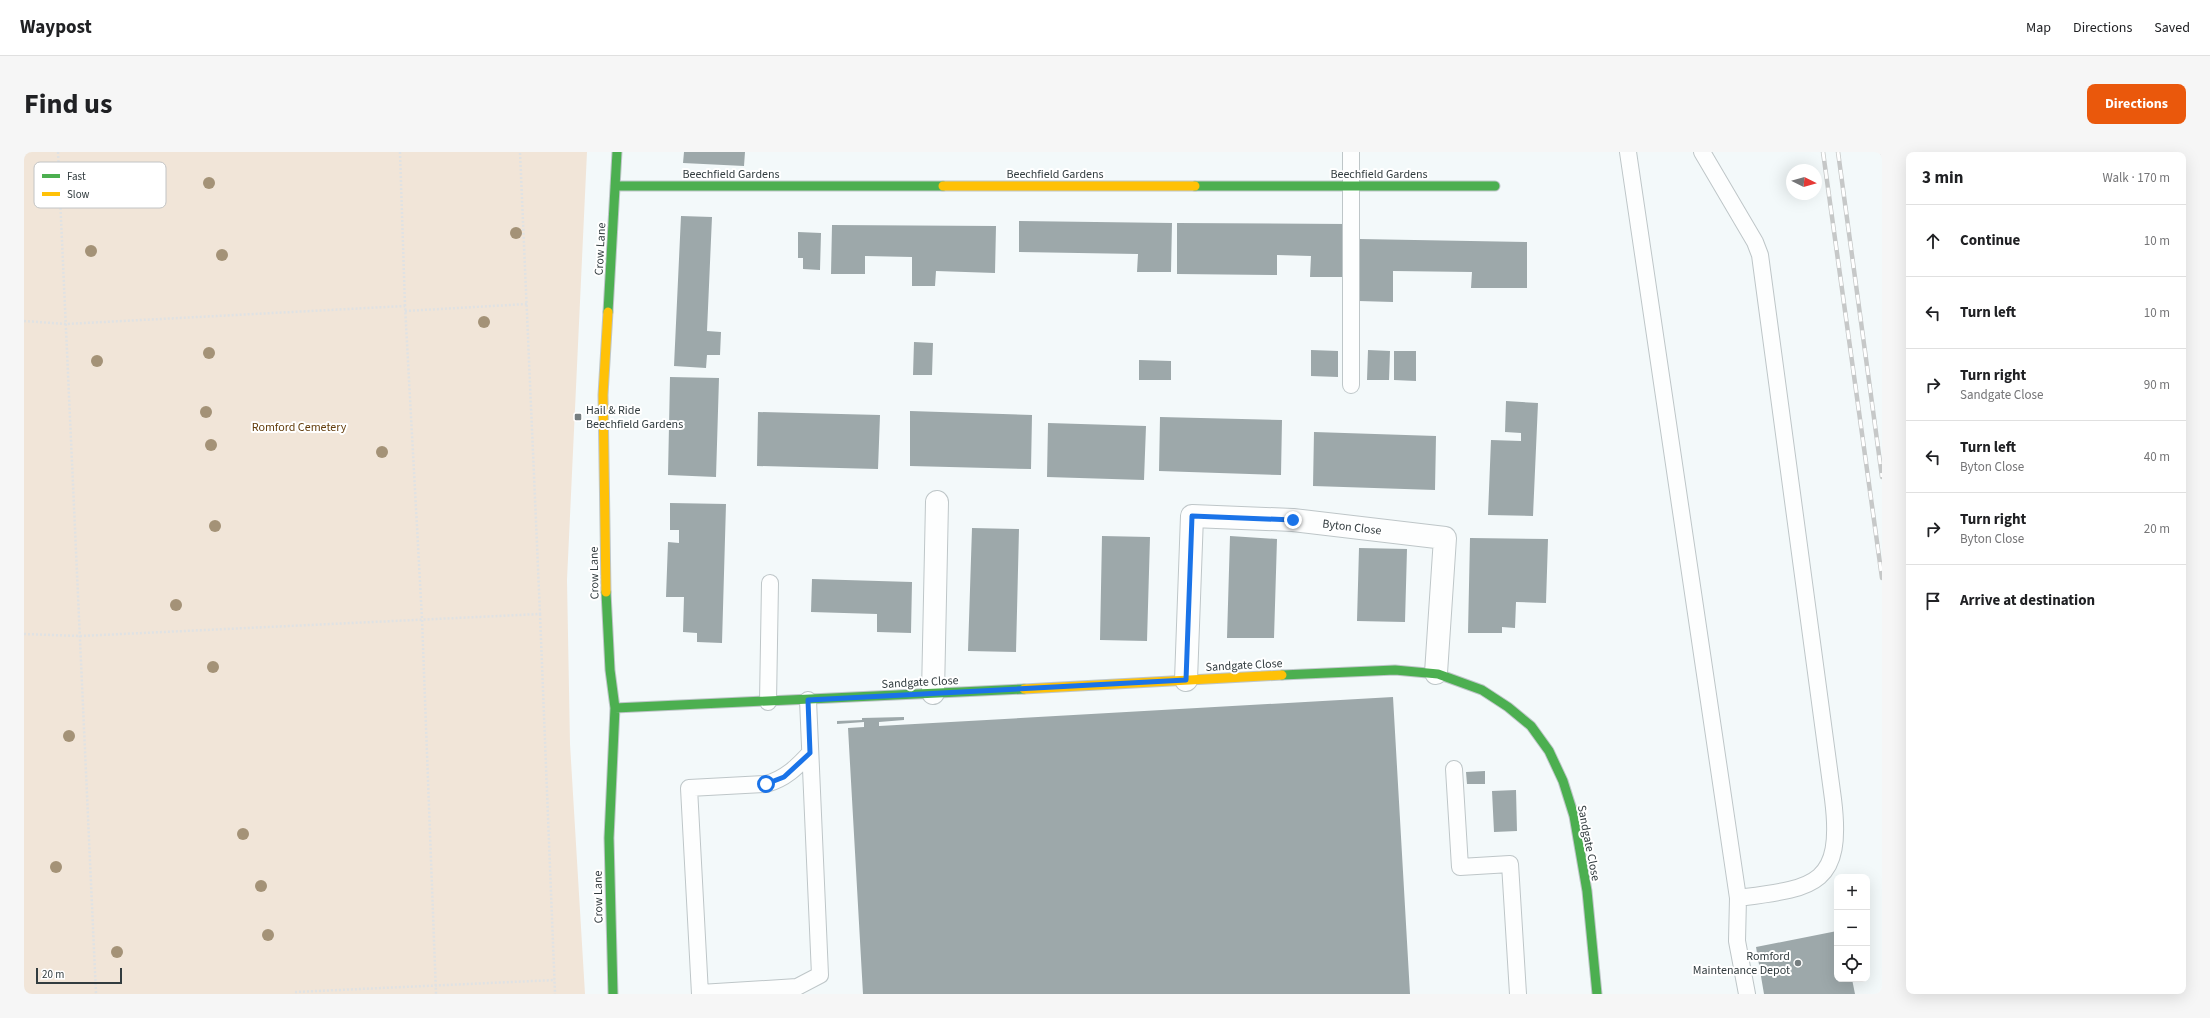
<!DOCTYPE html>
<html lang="en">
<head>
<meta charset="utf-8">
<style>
  :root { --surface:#fff; --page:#f6f6f6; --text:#202124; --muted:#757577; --line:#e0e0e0; --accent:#ea580c }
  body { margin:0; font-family:"Source Sans 3",sans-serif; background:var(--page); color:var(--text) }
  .controls { position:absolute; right:12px; bottom:12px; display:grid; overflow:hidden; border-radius:8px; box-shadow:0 4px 16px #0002 }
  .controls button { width:36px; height:36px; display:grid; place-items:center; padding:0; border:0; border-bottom:1px solid var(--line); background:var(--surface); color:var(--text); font:20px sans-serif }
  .compass { position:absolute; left:1762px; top:12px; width:36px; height:36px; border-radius:50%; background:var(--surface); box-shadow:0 4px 16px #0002; rotate:95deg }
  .scale { position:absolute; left:12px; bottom:10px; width:86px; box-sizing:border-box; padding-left:4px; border:2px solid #323c3f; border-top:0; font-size:11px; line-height:14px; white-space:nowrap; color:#323c3f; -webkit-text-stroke:3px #fff; paint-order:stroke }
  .stop { position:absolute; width:12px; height:12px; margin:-9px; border:3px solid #1a73e8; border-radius:50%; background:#fff }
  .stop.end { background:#1a73e8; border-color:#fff; box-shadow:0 1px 4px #0008 }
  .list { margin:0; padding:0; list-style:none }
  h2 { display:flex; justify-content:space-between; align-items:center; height:52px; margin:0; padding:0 16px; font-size:17px }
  h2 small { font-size:13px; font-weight:400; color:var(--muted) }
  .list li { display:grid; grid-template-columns:26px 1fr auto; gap:12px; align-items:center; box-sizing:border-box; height:72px; padding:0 16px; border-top:1px solid var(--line) }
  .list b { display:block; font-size:15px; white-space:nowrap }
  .list p { margin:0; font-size:13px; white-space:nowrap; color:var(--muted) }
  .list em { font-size:13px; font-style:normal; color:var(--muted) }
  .icon { flex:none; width:22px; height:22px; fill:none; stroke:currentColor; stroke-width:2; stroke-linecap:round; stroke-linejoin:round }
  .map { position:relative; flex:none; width:1858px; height:842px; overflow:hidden; border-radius:8px }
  header { display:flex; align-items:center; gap:24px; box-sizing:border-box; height:56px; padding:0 20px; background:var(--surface); border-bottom:1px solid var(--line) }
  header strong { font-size:19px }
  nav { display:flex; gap:22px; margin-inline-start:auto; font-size:14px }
  .intro { display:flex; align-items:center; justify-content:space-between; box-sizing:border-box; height:96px; padding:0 24px }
  h1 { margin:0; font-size:28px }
  .button { padding:10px 18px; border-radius:8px; background:var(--accent); color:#fff; font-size:14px; font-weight:700 }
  main { display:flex; gap:24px; padding:0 24px }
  aside { flex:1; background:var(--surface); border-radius:8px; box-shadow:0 4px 16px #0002 }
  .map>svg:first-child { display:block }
  .green { fill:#f1e5d8 }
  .building { fill:#9da8aa }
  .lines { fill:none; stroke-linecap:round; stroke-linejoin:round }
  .lane-casing { stroke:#bec6c8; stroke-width:18 }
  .street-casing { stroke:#bec6c8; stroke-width:24 }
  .fast-casing { stroke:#bec6c8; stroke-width:11 }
  .slow-casing { stroke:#bec6c8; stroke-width:11 }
  .path { stroke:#e0e2e3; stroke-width:2.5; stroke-dasharray:2 2; stroke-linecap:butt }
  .lane { stroke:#fdfefe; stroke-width:16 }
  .street { stroke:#fdfefe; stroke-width:22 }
  .fast { stroke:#4caf50; stroke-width:9 }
  .slow { stroke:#ffc107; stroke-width:9 }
  .rail-casing { stroke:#c6c8c8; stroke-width:4.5 }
  .rail { stroke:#fff; stroke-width:3; stroke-dasharray:9; stroke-linecap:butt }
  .tree { fill:#a49277 }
  .route { stroke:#1a73e8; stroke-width:5 }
  .poi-dot { fill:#767e80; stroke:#fff; stroke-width:1.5 }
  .labels { text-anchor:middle; stroke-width:4; stroke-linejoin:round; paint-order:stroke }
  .street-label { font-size:12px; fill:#323c3f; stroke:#fff }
  .poi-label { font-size:12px; fill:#323c3f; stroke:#fff; text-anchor:start }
  .park-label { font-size:12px; fill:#633d0c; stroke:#fff }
  .key { fill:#fff; stroke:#c2c4c5; stroke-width:1 }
  .key-label { font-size:11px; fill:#323c3f }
</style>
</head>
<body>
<header>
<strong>Waypost</strong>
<nav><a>Map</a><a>Directions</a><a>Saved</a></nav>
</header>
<div class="intro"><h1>Find us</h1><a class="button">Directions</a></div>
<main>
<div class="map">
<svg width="1858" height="842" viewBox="0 0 1858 842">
  <rect width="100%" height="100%" fill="#f3f9fa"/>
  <path class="green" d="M0 0H563L543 428 546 592 561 842H0Z"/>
  <path class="building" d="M660 0H721L720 14 659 11Z
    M657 64 688 65 683 179 697 180 696 203H683L682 216 650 214Z
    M995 69 1148 71 1147 120H1113L1114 102 995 100Z
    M1153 71 1322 72 1321 125H1286L1287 104 1253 103V123L1153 122Z
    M808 73 972 74 971 121 912 119 911 134H888V105L841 104V122H807Z
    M774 80 797 81 796 118 779 117V106H774Z
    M1335 87 1503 90V136H1447L1448 120 1369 119V150L1335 149Z
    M890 190 909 191 908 223H889Z
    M1287 198 1314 199V225L1287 224Z
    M1344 198 1366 199 1365 228H1343Z
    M1370 199H1392V229L1370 228Z
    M1115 208 1147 209V228H1115Z
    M646 225 695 226 692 325 644 323Z
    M1482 249 1514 251 1509 364 1464 363 1467 288 1497 289V281L1481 280Z
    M886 259 1008 263 1007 317 886 314Z
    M734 260 856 263 854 317 733 314Z
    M1136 265 1258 268 1257 323 1135 319Z
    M1024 271 1122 274 1120 328 1023 325Z
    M1290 280 1412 284 1411 338 1289 334Z
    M646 351 702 352 698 491 673 490V481L659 480 660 445H642L644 390 655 391V378H646Z
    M948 376 995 377 992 500 944 499Z
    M1078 384 1126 385 1123 489 1076 488Z
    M1206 384 1253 387 1250 486H1203Z
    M1446 386 1524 387 1522 451 1492 450 1491 476 1478 475V481H1444Z
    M1335 396 1383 397 1381 470 1333 469Z
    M788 427 888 430 887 481 853 480V462L787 460Z
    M1369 545 1386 842H839L824 576 840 575V570L813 572V569L838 568V566L880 565V568L855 570V574Z
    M1461 619V632H1443L1442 620Z
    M1492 638 1493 679 1470 680 1468 639Z
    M1813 779V827H1828L1831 842H1740L1732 795Z"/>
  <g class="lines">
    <g class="lane-casing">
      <path id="lane" d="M1604 0 1714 746 1713 789 1723 842
        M1678 0 1731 90 1736 103 1809 647C1820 735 1789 736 1714 746
        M1327 233V0
        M744 550 746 431
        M1430 617 1436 715 1486 712 1494 842
        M676 841 773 835 796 823 784 548
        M676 842 665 636 742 632C761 627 773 615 786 601"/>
    </g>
    <g class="street-casing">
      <path id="street" d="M1162 528 1168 364 1269 368 1421 386 1412 521
        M909 541 913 350"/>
    </g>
    <g class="fast-casing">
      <path id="fast" d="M591 34H919
        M1171 34H1471
        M584 160 593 0
        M582 440 586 518 591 556 585 686 589 842
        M1258 523 1371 518 1414 522 1458 538 1484 555 1507 574 1525 599 1539 629 1550 664 1563 739 1573 842
        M591 556 1000 537"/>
    </g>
    <g class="slow-casing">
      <path id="slow" d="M919 34H1171
        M582 440 579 243 584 160
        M1000 537 1258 523"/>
    </g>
    <path class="path" d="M34 0 72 842
      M376 0 381 154
      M381 159 503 152
      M0 169 42 172 381 154 398 467 412 842
      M516 462 531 842
      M0 482 56 484 516 462 496 0
      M271 840 531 828"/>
    <use href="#lane" class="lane"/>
    <use href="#street" class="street"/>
    <use href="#fast" class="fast"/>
    <use href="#slow" class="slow"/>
    <g class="rail-casing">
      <path id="rail" d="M1799 0 1858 426
        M1814 0 1858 325
        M1858 0V1"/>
    </g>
    <use href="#rail" class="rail"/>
  </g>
  <g class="tree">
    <circle cx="185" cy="31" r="6"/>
    <circle cx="492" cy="81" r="6"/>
    <circle cx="67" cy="99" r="6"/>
    <circle cx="198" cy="103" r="6"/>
    <circle cx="460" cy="170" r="6"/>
    <circle cx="185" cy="201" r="6"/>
    <circle cx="73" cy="209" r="6"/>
    <circle cx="182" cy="260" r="6"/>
    <circle cx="187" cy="293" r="6"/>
    <circle cx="358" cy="300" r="6"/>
    <circle cx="191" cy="374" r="6"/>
    <circle cx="152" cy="453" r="6"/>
    <circle cx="189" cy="515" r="6"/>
    <circle cx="45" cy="584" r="6"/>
    <circle cx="219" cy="682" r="6"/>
    <circle cx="32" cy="715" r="6"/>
    <circle cx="237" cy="734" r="6"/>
    <circle cx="244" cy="783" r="6"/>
    <circle cx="93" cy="800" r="6"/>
  </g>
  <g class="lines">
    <path class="route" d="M742 632 760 625 786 601 784 548 1162 528 1168 364 1269 368"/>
  </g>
  <g class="poi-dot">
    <rect x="550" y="261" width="8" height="8" rx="2"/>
    <circle cx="1774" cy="811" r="4"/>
  </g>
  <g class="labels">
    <g class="street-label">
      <text x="707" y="26">Beechfield Gardens</text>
      <text x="1031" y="26">Beechfield Gardens</text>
      <text x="1355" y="26">Beechfield Gardens</text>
      <text transform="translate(576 97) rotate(-87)" y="4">Crow Lane</text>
      <text transform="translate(1328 375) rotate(7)" y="4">Byton Close</text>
      <text transform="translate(570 421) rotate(-91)" y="4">Crow Lane</text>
      <text transform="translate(1220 513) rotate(-3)" y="4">Sandgate Close</text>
      <text transform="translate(896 530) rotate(-3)" y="4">Sandgate Close</text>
      <text transform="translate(1565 691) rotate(79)" y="4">Sandgate Close</text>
      <text transform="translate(574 745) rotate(-91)" y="4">Crow Lane</text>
    </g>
    <g class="poi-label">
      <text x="562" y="262">Hail &amp; Ride<tspan x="562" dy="14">Beechfield Gardens</tspan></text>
      <text x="1766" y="808" text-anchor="end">Romford<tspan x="1766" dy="14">Maintenance Depot</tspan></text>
    </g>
    <g class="park-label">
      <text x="275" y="279">Romford Cemetery</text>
    </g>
  </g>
  <rect x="10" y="10" width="132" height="46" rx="6" class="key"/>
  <rect x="18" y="22" width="18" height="4" fill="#4caf50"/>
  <rect x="18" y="40" width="18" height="4" fill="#ffc107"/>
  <g class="key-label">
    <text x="43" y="28">Fast</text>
    <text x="43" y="46">Slow</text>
  </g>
</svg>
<div class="controls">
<button>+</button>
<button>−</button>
<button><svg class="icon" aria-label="locate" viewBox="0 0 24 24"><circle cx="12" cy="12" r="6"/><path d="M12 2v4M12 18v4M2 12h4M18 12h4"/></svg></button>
</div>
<svg class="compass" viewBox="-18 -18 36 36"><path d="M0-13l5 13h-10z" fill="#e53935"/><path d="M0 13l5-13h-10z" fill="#757577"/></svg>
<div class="scale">20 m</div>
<div class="stop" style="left:742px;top:632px"></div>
<div class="stop end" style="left:1269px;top:368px"></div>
</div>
<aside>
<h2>3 min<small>Walk · 170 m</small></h2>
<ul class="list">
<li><svg class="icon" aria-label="ahead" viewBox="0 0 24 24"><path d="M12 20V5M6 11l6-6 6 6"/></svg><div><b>Continue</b></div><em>10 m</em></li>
<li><svg class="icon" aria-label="left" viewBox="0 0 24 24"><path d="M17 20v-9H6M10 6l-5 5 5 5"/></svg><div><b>Turn left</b></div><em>10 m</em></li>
<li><svg class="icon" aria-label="right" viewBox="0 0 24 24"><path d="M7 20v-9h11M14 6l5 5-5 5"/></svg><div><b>Turn right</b><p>Sandgate Close</p></div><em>90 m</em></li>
<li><svg class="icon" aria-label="left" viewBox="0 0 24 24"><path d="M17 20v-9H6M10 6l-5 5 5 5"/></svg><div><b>Turn left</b><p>Byton Close</p></div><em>40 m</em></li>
<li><svg class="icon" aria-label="right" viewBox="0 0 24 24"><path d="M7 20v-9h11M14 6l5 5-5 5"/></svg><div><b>Turn right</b><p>Byton Close</p></div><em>20 m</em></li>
<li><svg class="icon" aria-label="arrive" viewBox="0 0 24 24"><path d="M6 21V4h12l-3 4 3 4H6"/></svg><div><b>Arrive at destination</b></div></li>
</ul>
</aside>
</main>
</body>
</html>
